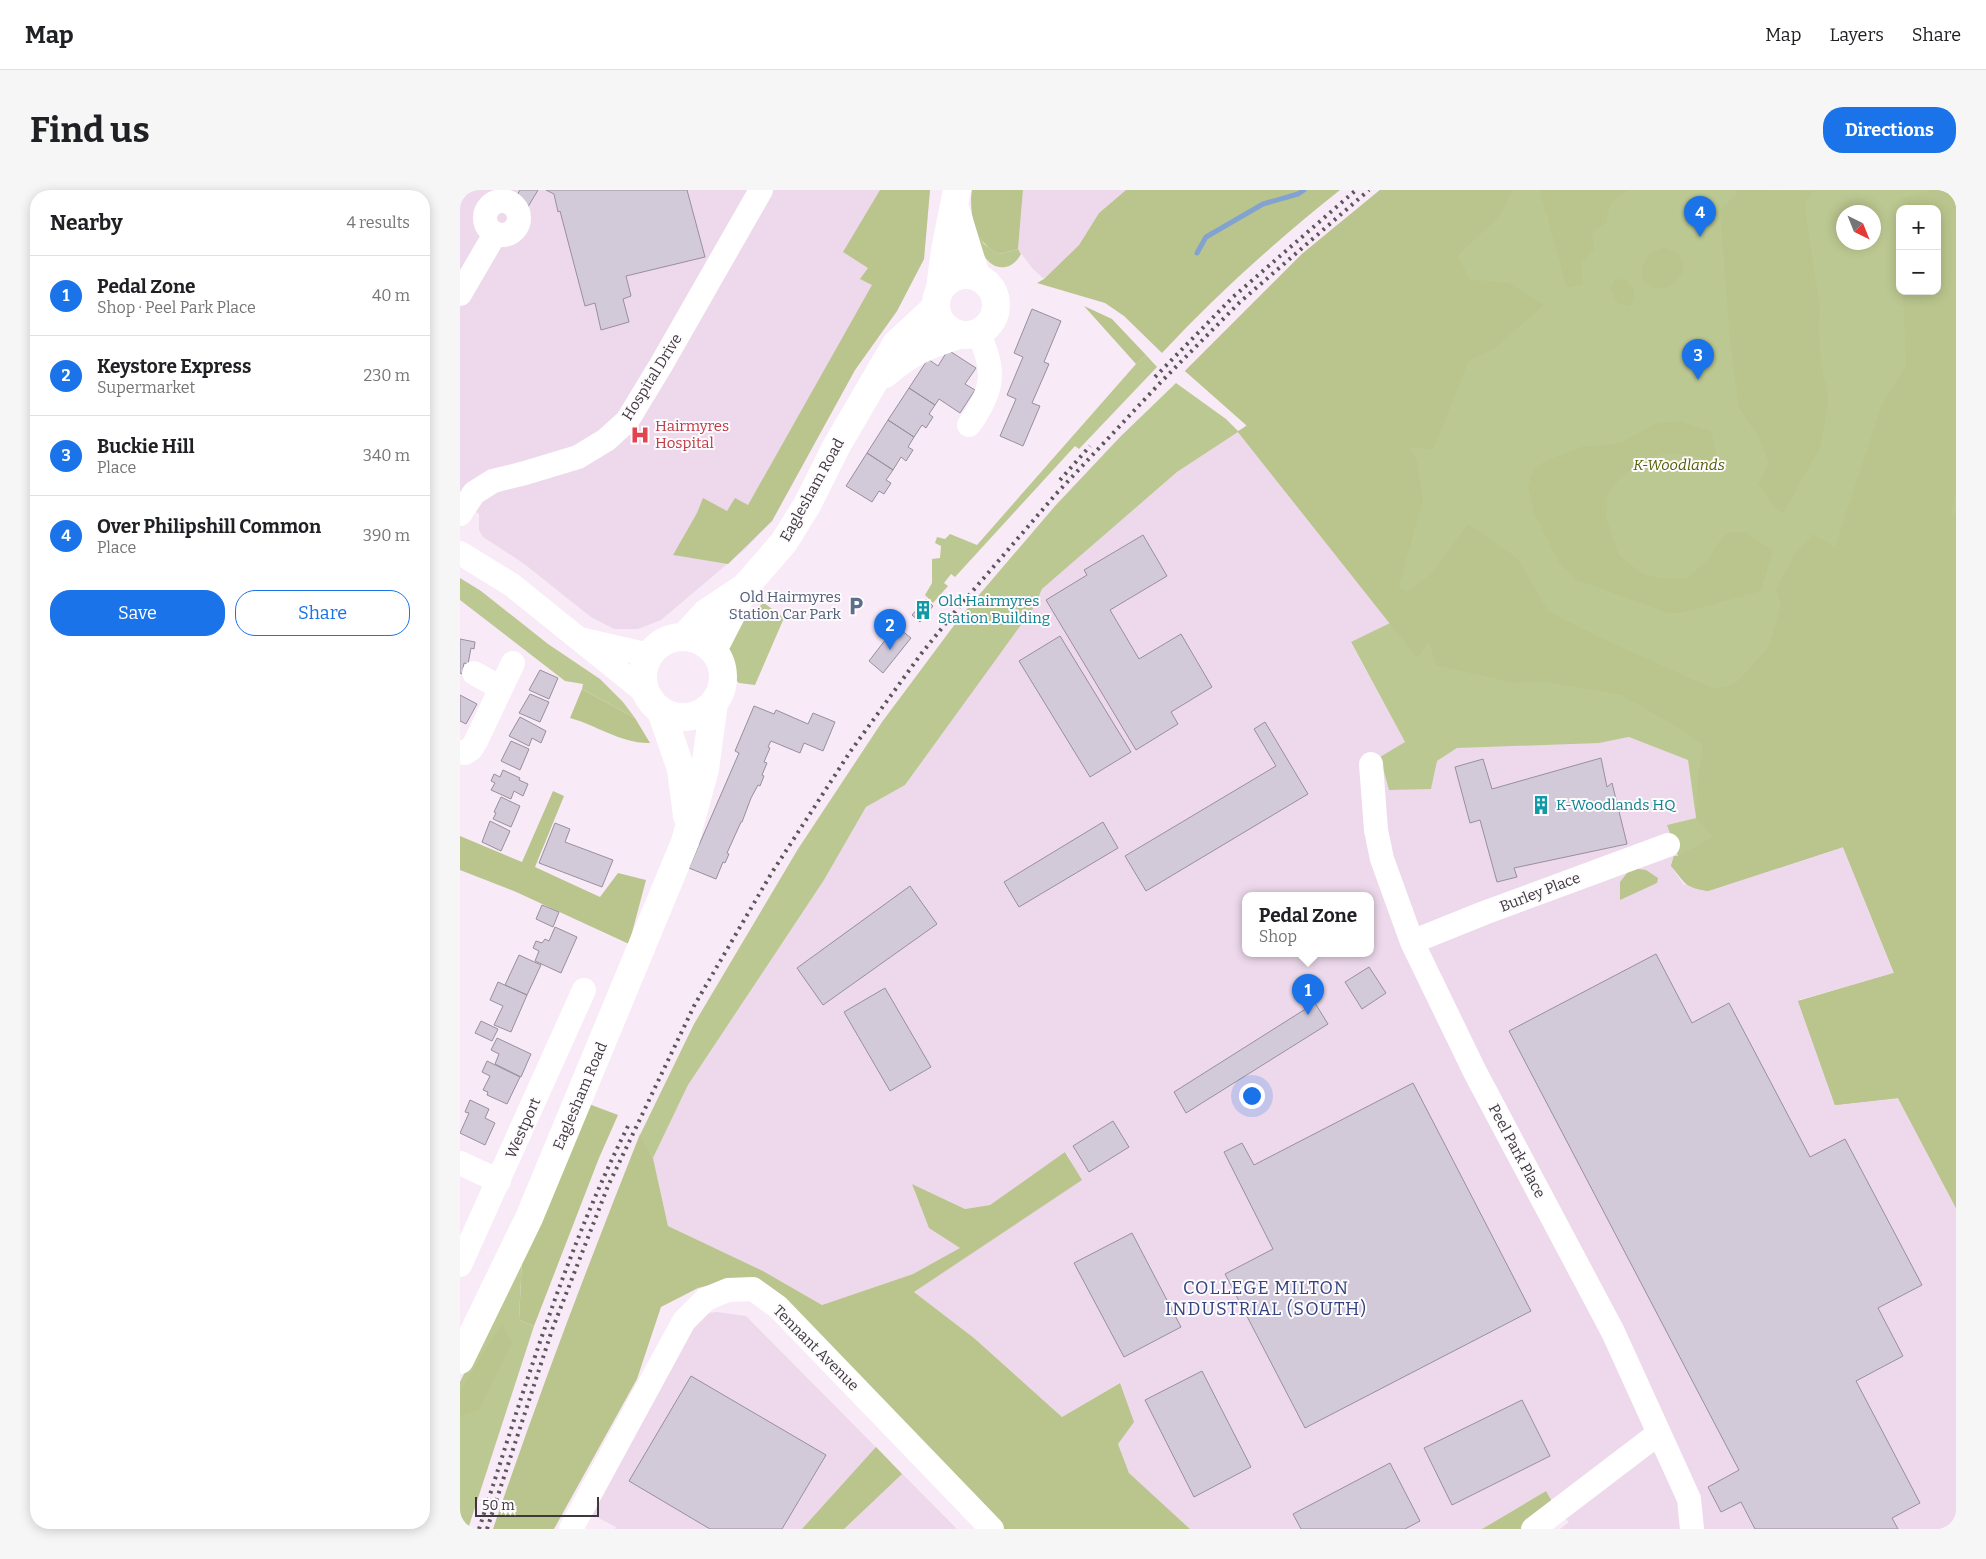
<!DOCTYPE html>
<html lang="en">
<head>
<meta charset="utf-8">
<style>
  :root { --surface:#fff; --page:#f6f6f6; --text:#202124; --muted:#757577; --line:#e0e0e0; --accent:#1a73e8 }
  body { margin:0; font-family:Bitter,serif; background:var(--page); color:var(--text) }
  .controls { position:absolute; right:15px; top:15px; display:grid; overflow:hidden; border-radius:10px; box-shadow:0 2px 12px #0003 }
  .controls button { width:45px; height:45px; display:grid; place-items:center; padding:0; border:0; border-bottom:1px solid var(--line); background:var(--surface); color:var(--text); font:25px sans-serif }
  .compass { position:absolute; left:1376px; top:15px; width:45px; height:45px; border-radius:50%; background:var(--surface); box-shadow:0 2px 12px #0003; rotate:137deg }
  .scale { position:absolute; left:15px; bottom:12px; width:124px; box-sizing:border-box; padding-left:5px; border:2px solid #3d383d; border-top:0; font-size:14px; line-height:18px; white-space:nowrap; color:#3d383d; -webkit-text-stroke:4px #fefbfe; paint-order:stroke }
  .you { position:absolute; left:791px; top:905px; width:18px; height:18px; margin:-12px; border:4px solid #fff; border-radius:50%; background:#1a73e8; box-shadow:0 0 0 8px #1a73e833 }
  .badge { display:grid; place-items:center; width:32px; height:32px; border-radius:50%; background:var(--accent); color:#fff; font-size:16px; font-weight:700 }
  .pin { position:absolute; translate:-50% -41px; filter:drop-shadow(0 1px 2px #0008) }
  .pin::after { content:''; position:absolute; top:26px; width:18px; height:15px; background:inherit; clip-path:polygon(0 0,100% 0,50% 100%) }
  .popup { position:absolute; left:782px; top:702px; width:132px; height:65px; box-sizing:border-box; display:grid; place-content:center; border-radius:10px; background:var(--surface); filter:drop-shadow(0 1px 4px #0005); font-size:16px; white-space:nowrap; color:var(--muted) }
  .popup b { font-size:19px; color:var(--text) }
  .popup::after { content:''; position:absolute; left:50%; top:100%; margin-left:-10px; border:10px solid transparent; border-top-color:var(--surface) }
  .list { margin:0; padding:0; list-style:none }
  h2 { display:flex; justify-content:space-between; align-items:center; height:65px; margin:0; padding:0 20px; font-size:21px }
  h2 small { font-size:16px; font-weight:400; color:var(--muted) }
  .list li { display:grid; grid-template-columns:32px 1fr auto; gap:15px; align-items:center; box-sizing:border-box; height:80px; padding:0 20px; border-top:1px solid var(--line) }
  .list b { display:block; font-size:19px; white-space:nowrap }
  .list p { margin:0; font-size:16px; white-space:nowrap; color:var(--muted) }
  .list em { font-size:16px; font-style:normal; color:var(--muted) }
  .actions { display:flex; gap:10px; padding:15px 20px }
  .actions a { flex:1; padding:11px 0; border:1px solid var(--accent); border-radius:20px; text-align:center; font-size:18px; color:var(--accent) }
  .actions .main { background:var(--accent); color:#fff }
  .map { position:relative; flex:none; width:1496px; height:1339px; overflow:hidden; border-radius:20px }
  header { display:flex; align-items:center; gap:30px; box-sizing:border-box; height:70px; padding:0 25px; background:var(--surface); border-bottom:1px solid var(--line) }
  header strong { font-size:24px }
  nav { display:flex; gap:28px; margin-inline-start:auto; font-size:18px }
  .intro { display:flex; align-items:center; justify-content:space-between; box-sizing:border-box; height:120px; padding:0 30px }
  h1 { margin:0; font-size:35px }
  .button { padding:12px 22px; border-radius:20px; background:var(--accent); color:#fff; font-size:18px; font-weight:700 }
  main { display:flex; gap:30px; padding:0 30px }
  aside { flex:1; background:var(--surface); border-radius:20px; box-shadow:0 2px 12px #0003 }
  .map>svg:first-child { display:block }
  .built { fill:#edd9eb; fill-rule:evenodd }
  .green { fill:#bcc891; fill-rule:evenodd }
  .forest { fill:#bac58d }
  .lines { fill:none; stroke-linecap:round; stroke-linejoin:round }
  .stream { stroke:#82a2d0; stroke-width:5 }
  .building { fill:#d3cad9; stroke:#988f9d }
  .minor { stroke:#fff; stroke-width:24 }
  .major { stroke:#fff; stroke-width:28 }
  .rail { stroke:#5c555c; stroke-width:4; stroke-dasharray:2.5 5; stroke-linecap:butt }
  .labels { text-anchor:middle; stroke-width:4; stroke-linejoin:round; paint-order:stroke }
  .street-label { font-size:15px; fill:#3d383d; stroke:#fefbfe }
  .health-label { font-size:15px; fill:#be3a42; stroke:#fefbfe; text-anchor:start }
  .park-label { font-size:15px; font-style:italic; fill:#535e00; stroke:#fefbfe }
  .service-label { font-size:15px; fill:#4e5e75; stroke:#fefbfe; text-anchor:end }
  .culture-label { font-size:15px; fill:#0d838f; stroke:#fefbfe; text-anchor:start }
  .quarter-label { font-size:18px; letter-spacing:1px; fill:#32437d; stroke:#fefbfe }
</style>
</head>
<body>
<header>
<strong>Map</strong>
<nav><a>Map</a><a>Layers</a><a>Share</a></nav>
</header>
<div class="intro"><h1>Find us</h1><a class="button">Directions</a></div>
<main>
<aside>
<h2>Nearby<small>4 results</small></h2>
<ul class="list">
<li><span class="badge">1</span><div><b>Pedal Zone</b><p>Shop · Peel Park Place</p></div><em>40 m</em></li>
<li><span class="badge">2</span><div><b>Keystore Express</b><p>Supermarket</p></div><em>230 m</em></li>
<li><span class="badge">3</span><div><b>Buckie Hill</b><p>Place</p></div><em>340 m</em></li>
<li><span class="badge">4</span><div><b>Over Philipshill Common</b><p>Place</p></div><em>390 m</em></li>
</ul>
<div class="actions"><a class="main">Save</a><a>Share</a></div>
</aside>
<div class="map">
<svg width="1496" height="1339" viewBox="0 0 1496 1339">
  <rect width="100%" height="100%" fill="#f8eaf7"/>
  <path class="built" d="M0 0H470L464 69 437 121 395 180 312 331 285 359 201 430 178 439H154L131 427 63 373 23 347 19 340V324L0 310Z
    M563 0H666L639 23 619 55 584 89 572 78 558 59Z
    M778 242 930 433 891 453 945 552 977 571 997 558 1075 551 1139 553 1169 547 1228 567 1236 628 1208 635 1218 666 1211 676 1224 695 1352 666 1383 657 1434 784 1338 810 1438 908 1496 1018V1339H1100L1109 1332 1097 1320 1086 1301 1022 1339H730L669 1283 658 1254 659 1193 602 1227 514 1148 454 1102 621 990 606 962 530 1015 505 1019 452 994 470 1038 501 1058 453 1084 362 1115 303 1081 208 1036 193 968 228 895 364 690 406 617 445 595 573 417 582 399 717 282ZM786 706H910V764H786Z
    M257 1122 286 1126 497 1339H155L156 1337 129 1323 222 1146 242 1124Z"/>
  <path class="green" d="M920 0H1496V1018L1438 908 1375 915 1338 811 1434 783 1383 657 1248 701C1223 697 1226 693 1211 676L1214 666H1218L1207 635 1236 628 1228 570 1169 547 1139 553 997 558 977 571 971 599 929 600 920 567 945 552 891 452 930 433 778 242 717 282 582 399 574 417 445 595 406 617 364 690 228 895 193 968 180 945 234 834 338 659 422 532 501 426 595 316 660 247 716 193 766 229 778 241 787 236 725 181 842 64ZM1440 19H1477V101H1440ZM1384 22H1414V52H1384Z
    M516 39 524 54 539 64 558 59 561 64C551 83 531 81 522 62 518 56 518 46 516 39Z
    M686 165 697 177 619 259 615 256 495 387 491 384 484 393 488 396 473 413 465 405 472 393V369L480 368 481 356 475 353 477 347 485 349 490 344 517 355 676 174Z
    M0 388 21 401 88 454 140 489 163 512 175 528 122 499 123 494 105 491 0 410Z
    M304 413 324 428 295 495 279 493 272 486 267 458 273 435Z
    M62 1069 59 1130 74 1136 8 1339H0V1192Z"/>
  <path class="forest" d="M420 0H470L464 69 437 121 395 180 312 331 268 374 213 365 237 323 243 308 267 321 275 308 288 315 412 95 400 89 408 78 383 62Z
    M512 0H563L558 59 539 64C534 61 529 58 525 54 513 42 509 16 512 0Z
    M666 0H880C817 50 757 104 702 163L664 126 645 113 577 93 584 89 619 55 639 23Z
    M920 0H1053L1039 27 998 65 1009 89 1049 93 1084 115 1034 159 1009 170 973 260 950 257 957 271 963 310 939 397 946 402 971 384 1008 334 1057 368 1088 421 1139 447 1254 499 1275 494 1308 458 1321 416 1316 400 1334 365 1353 344 1375 357 1422 214 1446 176 1443 101H1477V19H1443V8L1472 0H1496V301L1491 326 1496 324V1018L1438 908 1375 915 1338 811 1434 783 1383 657 1248 701C1223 697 1226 693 1211 676L1214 666H1218L1253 647 1236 628 1238 585 1243 555 1214 535 1161 505 1087 492 1053 493 976 475 969 452 957 468 778 242 787 235 725 181 842 64Z
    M1078 0H1172C1152 8 1150 11 1146 33L1132 42 1134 60 1121 74 1123 94 1107 98 1080 2Z
    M1277 0 1354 1 1345 13 1346 27 1360 117 1359 136 1361 175 1369 210 1360 258 1323 323 1317 320 1298 294 1309 273 1298 246 1279 218 1270 151 1260 20 1276 5Z
    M1204 58 1219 64 1224 78C1213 111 1170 101 1185 71 1189 62 1195 60 1204 58Z
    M1159 89 1166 90 1174 100V111L1169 116 1158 114 1150 99 1154 91Z
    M624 116 652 129 686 165 676 174Z
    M1219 231 1251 241 1259 275 1236 267 1211 263 1193 267 1177 274 1160 288 1148 304 1146 328 1159 365 1182 384 1199 388 1225 389 1248 371 1256 356 1265 345 1271 342H1285L1313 361 1301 401 1221 423H1208L1117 390 1100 374 1074 323 1068 296 1074 279 1087 270 1122 257 1161 253 1195 234Z
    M122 499 175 528 190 553C162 554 136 535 110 528Z
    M93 601 104 606 75 677 140 707 158 683 186 690 169 754 54 701 0 680V646L62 672Z
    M1171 678 1186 680 1198 688 1197 693 1160 710V692Z
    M129 914 158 925 139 968 74 1136 59 1130 62 1069Z
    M180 944 193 968 208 1036 303 1081 362 1115 453 1084 500 1058 469 1038 452 994 505 1019 530 1015 605 962 622 990 454 1102 514 1148 602 1227 660 1193 674 1232 658 1254 669 1283 730 1339H539L276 1089 238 1098 201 1117 177 1189 94 1339H33C78 1206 128 1075 180 944Z
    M42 1133 52 1152 19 1220 0 1226V1201Z
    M416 1257 442 1284 384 1339H342Z
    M1086 1301 1097 1320 1073 1339H1022Z"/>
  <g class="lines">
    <path class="stream" d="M737 63 746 47 803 14 838 4 844 0"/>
  </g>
  <path class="building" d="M60 0H78L66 20 53 12Z
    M86 0H227L245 67 166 86 171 106 163 109 169 132 141 140 135 113 125 116 100 21 98 22 94 4Z
    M572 119 601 131 584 172 589 174 572 213 580 216 563 256 540 246 556 209 547 205 563 167 554 163Z
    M488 160 516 178 505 194 515 200 500 223 479 209 475 215 449 198 468 169 478 176Z
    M449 198 475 215 469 224 473 227 466 238 462 235 454 247 428 230Z
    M428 230 454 247 448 257 453 260 446 271 441 267 433 280 407 263Z
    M407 263 433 280 426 290 431 293 424 304 419 301 412 312 386 296Z
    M683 345 707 386 650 420 679 469 721 444 752 497 711 522 718 534 676 560 586 410 627 385 624 380Z
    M466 409 473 416 460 432 452 425Z
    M436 436 451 448 423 483 409 471Z
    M600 446 671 562 630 587 559 471Z
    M0 449 15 452 14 459 11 458 8 474 4 473 2 484 0 483Z
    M80 480 98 488 89 509 69 500Z
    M70 504 89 512 80 532 59 523Z
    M0 505 17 514 6 534 0 531Z
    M294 516 314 524 316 520 348 534 353 523 375 532 363 561 344 553 340 563 311 551 308 557 310 558 304 572 307 573 302 585 304 586 300 596 298 595 291 608 282 632H281L267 663 269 664 265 673 263 672 256 689 229 678 279 563 275 561Z
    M60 527 86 541 81 553 72 548 69 556 49 546Z
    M805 532 848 604 686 701 665 666 816 576 794 539Z
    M51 551 69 559 60 580 41 571Z
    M1141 568 1147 597 1152 593 1167 654 1054 678 1057 687 1037 692 1020 630 1010 633 995 577 1023 569 1032 599Z
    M43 580 60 588 59 590 68 594 63 606 54 601 51 609 31 600 35 593 31 591 34 584 40 587Z
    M41 607 60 616 51 637 33 629 36 623 34 622Z
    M30 631 50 641 41 661 22 652Z
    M643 632 658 658 559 717 544 692Z
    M95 633 110 639 105 652 153 670 142 697 79 673Z
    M450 696 477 734 363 815 337 778Z
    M82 715 99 722 93 737 76 729Z
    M95 737 117 747 101 783 75 771 79 761 73 758 76 751 82 753 85 749 89 751Z
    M1196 764 1232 833 1269 813 1350 967 1385 949 1462 1095 1418 1118 1443 1166 1396 1191 1460 1313 1432 1328 1438 1339H1295L1281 1312 1261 1322 1248 1297 1279 1280 1049 841Z
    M59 765 81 775 67 805 45 795Z
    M909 777 926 803 902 819 885 792Z
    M38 792 67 805 51 842 34 835 43 816 30 810Z
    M425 798 471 877 430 901 384 822Z
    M855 813 868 834 726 923 714 902Z
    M21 831 38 839 32 851 15 843Z
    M37 848 71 864 61 887 35 874 39 864 31 860Z
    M27 871 60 887 47 914 27 905 28 902 23 900 30 886 22 882Z
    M953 893 1071 1121 845 1238 765 1084 813 1059 764 962 782 953 794 975Z
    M10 910 29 919 25 928 35 933 25 955 0 943 9 923 5 922Z
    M653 931 669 957 629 982 613 956Z
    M672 1043 721 1137 664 1167 614 1073Z
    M742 1181 791 1277 734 1307 685 1210Z
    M231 1186 366 1265 322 1339H250L169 1291Z
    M1062 1210 1090 1266 992 1315 964 1258Z
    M930 1273 960 1331 945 1339H841L833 1324Z"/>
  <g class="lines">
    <path class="minor" d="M25 28a17 17 0 1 1 34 0a17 17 0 1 1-34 0Z
      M0 104 35 44
      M509 235C533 201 537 181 518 143
      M0 324 14 303 33 291 65 283 118 267 146 250 167 231 201 175 301 0
      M0 363 52 395 186 503
      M124 450 189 465
      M14 483 41 498
      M0 562 5 563 11 559 16 551 53 473
      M911 574 916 640 922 669 952 752 1015 882 1153 1142 1229 1309 1232 1339
      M952 752 1024 723 1208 655
      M0 973 39 991
      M0 1075 124 800
      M111 1339 224 1131 246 1109 268 1100 293 1099 318 1117 532 1339
      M1073 1339 1199 1243"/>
    <path class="major" d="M495 18 516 86
      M476 115a30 30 0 1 1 60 0a30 30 0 1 1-60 0Z
      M480 98 485 60 497 0
      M425 184C450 162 468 155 499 145
      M225 446 246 423 285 397
      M183 487a40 40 0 1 1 80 0a40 40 0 1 1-80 0Z
      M253 460 286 396 324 352 347 315 376 257 436 154 476 117
      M201 521 221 579 227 626
      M0 1170 69 1028 225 652 245 579 254 513"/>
    <path class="rail" d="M695 187 773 107 896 0
      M600 290 630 256
      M19 1339C63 1203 104 1064 168 936
      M27 1339 92 1140 148 996 234 816 311 684 390 562 461 464 498 418 596 304 700 193 780 112 909 0"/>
  </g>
  <defs>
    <g id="hospital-bare" transform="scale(1.5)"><path d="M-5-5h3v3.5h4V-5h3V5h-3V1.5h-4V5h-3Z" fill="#e0444e" stroke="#fefbfe" stroke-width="2.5" paint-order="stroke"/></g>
    <g id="parking-bare" transform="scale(1.5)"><path d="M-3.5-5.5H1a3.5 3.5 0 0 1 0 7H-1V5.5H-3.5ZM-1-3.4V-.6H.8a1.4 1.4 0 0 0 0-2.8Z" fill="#5c6f8a" stroke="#fefbfe" stroke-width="2.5" paint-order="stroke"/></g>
    <g id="building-bare" transform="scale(1.5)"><path d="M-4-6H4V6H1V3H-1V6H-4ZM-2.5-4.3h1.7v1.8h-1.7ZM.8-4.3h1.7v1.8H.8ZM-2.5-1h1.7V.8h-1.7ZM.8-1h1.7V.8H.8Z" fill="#0f9aa8" stroke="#fefbfe" stroke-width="2.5" paint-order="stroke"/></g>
  </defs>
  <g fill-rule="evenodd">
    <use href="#hospital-bare" x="180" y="245"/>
    <use href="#parking-bare" x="396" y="416"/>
    <use href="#building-bare" x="463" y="420"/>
    <use href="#building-bare" x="1081" y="615"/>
  </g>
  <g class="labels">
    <g class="street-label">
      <text transform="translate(192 187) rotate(-58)" y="5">Hospital Drive</text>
      <text transform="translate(352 300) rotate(-61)" y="5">Eaglesham Road</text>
      <text transform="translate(1080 702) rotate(-21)" y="5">Burley Place</text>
      <text transform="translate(120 906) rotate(-67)" y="5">Eaglesham Road</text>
      <text transform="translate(63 938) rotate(-66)" y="5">Westport</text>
      <text transform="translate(1057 961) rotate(62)" y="5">Peel Park Place</text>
      <text transform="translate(356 1158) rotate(45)" y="5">Tennant Avenue</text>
    </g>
    <g class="health-label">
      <text x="195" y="241">Hairmyres<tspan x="195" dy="17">Hospital</tspan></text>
    </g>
    <g class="park-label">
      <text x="1219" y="280">K-Woodlands</text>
    </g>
    <g class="service-label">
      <text x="381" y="412">Old Hairmyres<tspan x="381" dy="17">Station Car Park</tspan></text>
    </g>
    <g class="culture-label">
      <text x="478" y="416">Old Hairmyres<tspan x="478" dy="17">Station Building</tspan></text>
      <text x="1096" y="620">K-Woodlands HQ</text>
    </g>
    <g class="quarter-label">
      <text x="806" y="1104">COLLEGE MILTON<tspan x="806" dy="21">INDUSTRIAL (SOUTH)</tspan></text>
    </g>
  </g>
</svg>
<div class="controls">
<button>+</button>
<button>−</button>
</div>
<svg class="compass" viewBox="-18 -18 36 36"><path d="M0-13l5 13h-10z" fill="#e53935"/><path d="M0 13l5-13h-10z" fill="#757577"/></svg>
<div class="scale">50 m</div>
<div class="you"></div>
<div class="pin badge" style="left:848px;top:825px">1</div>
<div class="popup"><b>Pedal Zone</b>Shop</div>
<div class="pin badge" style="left:430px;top:460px">2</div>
<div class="pin badge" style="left:1238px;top:190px">3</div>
<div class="pin badge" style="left:1240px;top:47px">4</div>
</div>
</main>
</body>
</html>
